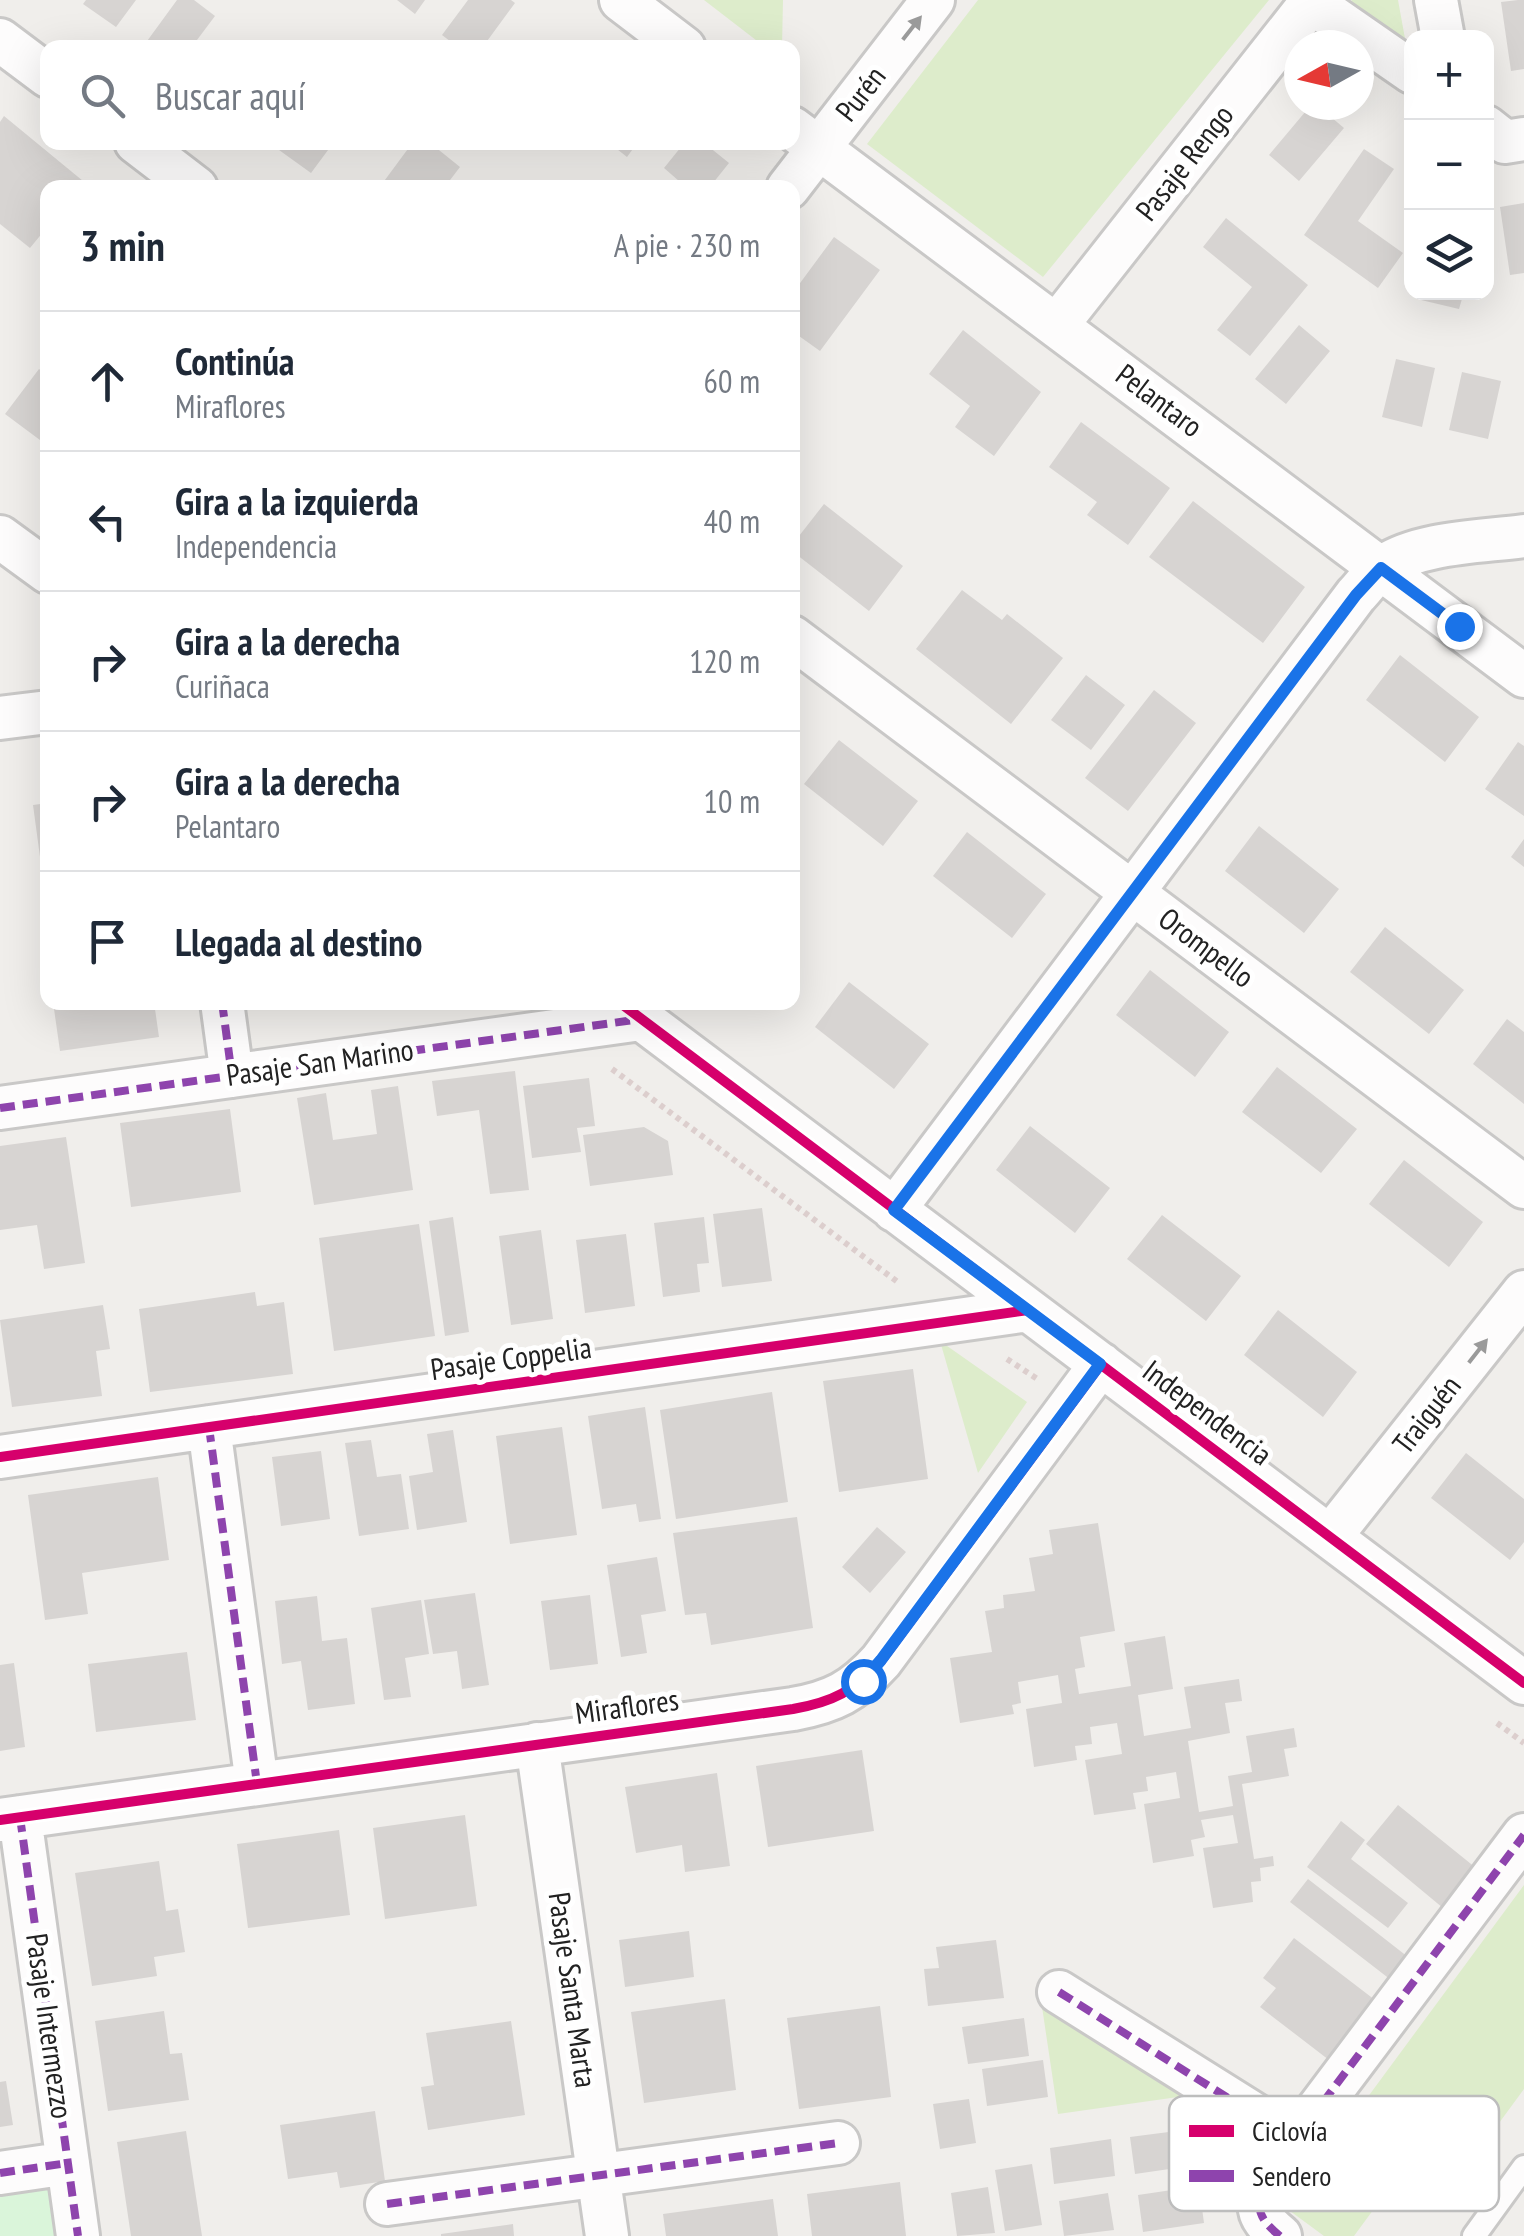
<!DOCTYPE html>
<html lang="es">
<head>
<meta charset="utf-8">
<style>
  :root { --surface:#fff; --page:#f2f2f3; --text:#1f2937; --muted:#747a83; --line:#e0e1e3 }
  body { margin:0; font-family:"PT Sans Narrow",sans-serif; background:var(--page); color:var(--text) }
  .controls { position:absolute; right:30px; top:30px; display:grid; overflow:hidden; border-radius:20px; box-shadow:0 10px 40px #0002 }
  .controls button { width:90px; height:90px; display:grid; place-items:center; padding:0; border:0; border-bottom:2px solid var(--line); background:var(--surface); color:var(--text); font:50px sans-serif }
  .compass { position:absolute; left:1284px; top:30px; width:90px; height:90px; border-radius:50%; background:var(--surface); box-shadow:0 10px 40px #0002; rotate:262deg }
  .stop { position:absolute; width:30px; height:30px; margin:-22px; border:8px solid #1a73e8; border-radius:50%; background:#fff }
  .stop.end { background:#1a73e8; border-color:#fff; box-shadow:0 2px 10px #0008 }
  .list { margin:0; padding:0; list-style:none }
  h2 { display:flex; justify-content:space-between; align-items:center; height:130px; margin:0; padding:0 40px; font-size:42px }
  h2 small { font-size:32px; font-weight:400; color:var(--muted) }
  .list li { display:grid; grid-template-columns:65px 1fr auto; gap:30px; align-items:center; box-sizing:border-box; height:140px; padding:0 40px; border-top:2px solid var(--line) }
  .list b { display:block; font-size:38px; white-space:nowrap }
  .list p { margin:0; font-size:32px; white-space:nowrap; color:var(--muted) }
  .list em { font-size:32px; font-style:normal; color:var(--muted) }
  .icon { flex:none; width:55px; height:55px; fill:none; stroke:currentColor; stroke-width:2; stroke-linecap:round; stroke-linejoin:round }
  .map { position:relative; flex:none; width:1524px; height:2236px; overflow:hidden }
  .search { position:absolute; background:var(--surface); box-shadow:0 10px 40px #0002; left:40px; top:40px; width:760px; height:110px; display:flex; align-items:center; gap:25px; box-sizing:border-box; padding:0 35px; border-radius:20px; color:var(--muted); font-size:38px }
  .panel { position:absolute; background:var(--surface); box-shadow:0 10px 40px #0002; left:40px; top:180px; width:760px; height:830px; border-radius:20px }
  .map>svg:first-child { display:block }
  .grass { fill:#ddeccb }
  .park { fill:#daf5da }
  .building { fill:#d7d4d2 }
  .lines { fill:none; stroke-linecap:round; stroke-linejoin:round }
  .lane-casing { stroke:#c9c8c7; stroke-width:28 }
  .street-casing { stroke:#c9c8c7; stroke-width:48 }
  .path { stroke:#dccecd; stroke-width:6; stroke-dasharray:5 5; stroke-linecap:butt }
  .lane { stroke:#fdfcfc; stroke-width:22 }
  .street { stroke:#fdfcfc; stroke-width:42 }
  .quiet { stroke:#8e44ad; stroke-width:8; stroke-dasharray:15 8; stroke-linecap:butt }
  .cycleway-casing { stroke:#fff; stroke-width:16 }
  .cycleway { stroke:#d6006c; stroke-width:10 }
  .oneway { fill:#9a9a9a }
  .route { stroke:#1a73e8; stroke-width:12 }
  .labels { text-anchor:middle; stroke-width:10; stroke-linejoin:round; paint-order:stroke }
  .street-label { font-size:30px; fill:#222; stroke:#fff }
  .key { fill:#fff; stroke:#bdbdbd; stroke-width:2.5 }
  .key-label { font-size:28px; fill:#222 }
</style>
</head>
<body>
<div class="map">
<svg width="1524" height="2236" viewBox="0 0 1524 2236">
  <rect width="100%" height="100%" fill="#f0eeeb"/>
  <path class="grass" d="M704 0H783L782 47H765Z
    M978 0H1269L1043 277 867 144Z
    M1352 0H1398L1410 66 1341 13Z
    M940 1341 1027 1402 978 1473Z
    M1524 1885V2089L1466 2168 1426 2138 1354 2236H1324L1286 2208Z
    M1041 2000 1192 2095 1058 2114Z"/>
  <path class="park" d="M49 2183 57 2236H0V2190Z"/>
  <path class="building" d="M86 0H136L116 27 83 4Z
    M177 0H194L215 16 191 48H142Z
    M397 0H425L415 14Z
    M468 0H511L515 3 482 48H459L442 35Z
    M1518 0H1524V69L1511 71 1501 2Z
    M1311 105H1317L1344 128 1299 181 1269 155Z
    M4 116 83 181 78 188H48V226L30 248 0 224V122Z
    M284 142H334L311 173 279 150Z
    M413 142H429L460 167 444 188H379Z
    M608 142H638L627 157Z
    M685 142H703L729 163 709 188H687L664 168Z
    M1364 149 1394 169 1358 221 1403 253 1378 288 1304 235Z
    M1524 203V273L1510 275 1500 207Z
    M1226 218 1308 285 1250 356 1217 330 1252 287 1203 247Z
    M834 237 880 270 820 351 792 331V294Z
    M1422 292H1464L1459 309 1421 300Z
    M1299 325 1330 351 1286 404 1255 379Z
    M963 330 1041 392 994 456 955 427 970 406 929 374Z
    M1396 359 1435 368 1422 427 1382 417Z
    M39 369 48 375V446L5 414Z
    M1462 372 1501 381 1488 439 1449 430Z
    M1081 422 1170 488 1128 545 1087 515 1097 502 1049 467Z
    M1193 501 1305 587 1263 643 1149 557Z
    M824 504 903 566 869 611 792 551V545Z
    M962 590 1002 620 1007 614 1063 658 1011 724 916 649Z
    M1400 655 1479 717 1445 762 1366 700Z
    M1086 675 1125 705 1091 750 1051 720Z
    M1154 690 1196 723 1128 811 1085 778Z
    M839 740 918 801 883 846 804 784Z
    M1518 742 1524 746V816L1485 789Z
    M48 803V894H45L33 805Z
    M1259 826 1339 889 1304 933 1225 871Z
    M967 832 1046 894 1012 938 933 876Z
    M1524 839V867L1511 857Z
    M1385 927 1464 990 1429 1034 1350 972Z
    M1150 970 1229 1032 1195 1077 1116 1015Z
    M849 982 929 1044 894 1089 815 1027Z
    M53 1002H154L159 1037 60 1051Z
    M1507 1019 1524 1032V1104L1473 1064Z
    M1277 1067 1357 1129 1321 1173 1242 1112Z
    M515 1071 529 1190 490 1194 479 1110 437 1116 432 1081Z
    M589 1078 595 1126 577 1128 581 1152 532 1158 523 1086Z
    M398 1086 413 1190 314 1205 297 1098 326 1093 333 1140 377 1134 371 1090Z
    M230 1109 241 1192 131 1207 120 1123Z
    M1030 1126 1110 1188 1075 1233 996 1170Z
    M644 1127 668 1141 673 1175 590 1186 583 1135Z
    M66 1137 85 1263 44 1269 37 1225 0 1230V1146Z
    M1404 1160 1483 1222 1449 1267 1369 1204Z
    M762 1208 772 1281 722 1287 713 1214Z
    M1162 1215 1241 1276 1206 1321 1127 1259Z
    M453 1217 469 1332 445 1336 429 1221Z
    M704 1217 709 1263 697 1264 700 1292 663 1297 654 1223Z
    M419 1224 435 1336 334 1351 319 1238Z
    M541 1230 553 1319 511 1325 499 1236Z
    M626 1234 635 1306 585 1313 576 1240Z
    M255 1292 257 1306 284 1302 293 1374 150 1392 139 1309Z
    M103 1305 110 1349 96 1351 102 1396 12 1407 0 1320Z
    M1278 1310 1357 1372 1323 1417 1244 1355Z
    M913 1369 928 1479 839 1492 823 1381Z
    M772 1392 788 1502 676 1519 660 1410Z
    M645 1407 661 1519 639 1522 636 1504 602 1509 588 1416Z
    M562 1427 577 1535 510 1544 496 1436Z
    M453 1430 467 1522 417 1530 409 1476 433 1472 427 1434Z
    M371 1440 377 1477 401 1474 409 1529 359 1536 345 1443Z
    M321 1451 330 1519 281 1526 272 1457Z
    M1466 1453 1524 1499V1542L1510 1560 1431 1498Z
    M158 1477 169 1560 82 1573 88 1614 45 1620 28 1495Z
    M797 1517 813 1628 711 1645 706 1613 685 1615 673 1533Z
    M1098 1523 1115 1631 1080 1637 1085 1667 1075 1669 1079 1694 1131 1686 1124 1643 1165 1636 1173 1689 1138 1695 1144 1736 1191 1728 1184 1687 1239 1679 1242 1701 1225 1703 1230 1733 1188 1741 1199 1812 1233 1806 1228 1776 1252 1772 1246 1736 1294 1728 1297 1747 1284 1749 1289 1776 1242 1784 1254 1859 1273 1856 1274 1866 1260 1868 1261 1881 1251 1882 1253 1902 1213 1908 1203 1848 1238 1843 1233 1815 1201 1820 1205 1837 1191 1840 1194 1856 1153 1863 1144 1804 1180 1798 1176 1772 1146 1777 1148 1791 1133 1793 1136 1809 1094 1815 1085 1760 1122 1754 1117 1723 1090 1727 1092 1744 1075 1746 1077 1760 1034 1767 1026 1709 1062 1703 1058 1675 1018 1682 1021 1703 1012 1705 1014 1714 960 1723 950 1658 992 1652 985 1611 1004 1608 1003 1595 1035 1591 1029 1558 1053 1554 1049 1530Z
    M877 1527 906 1552 870 1593 842 1567Z
    M657 1557 666 1611 641 1615 647 1653 621 1657 607 1565Z
    M475 1593 489 1685 462 1689 457 1651 433 1654 424 1600Z
    M590 1595 598 1664 550 1670 541 1601Z
    M317 1596 322 1641 347 1638 355 1704 308 1710 301 1661 282 1664 275 1601Z
    M421 1600 429 1654 405 1658 411 1697 384 1700 371 1608Z
    M187 1652 196 1720 96 1732 88 1664Z
    M14 1663 25 1747 0 1751V1665Z
    M862 1750 874 1831 768 1847 756 1766Z
    M717 1773 730 1866 685 1872 682 1845 636 1853 625 1787Z
    M1398 1805 1476 1868 1443 1908 1366 1844Z
    M465 1815 477 1906 385 1919 373 1828Z
    M1341 1821 1365 1840 1351 1859 1408 1903 1388 1928 1307 1867Z
    M339 1830 350 1915 248 1928 237 1844Z
    M159 1861 166 1911 178 1909 185 1952 154 1957 157 1976 92 1986 75 1873Z
    M1308 1879 1408 1957 1391 1980 1290 1902Z
    M689 1931 694 1977 625 1987 619 1940Z
    M1294 1938 1375 2000 1329 2060 1260 2007 1276 1988 1263 1978Z
    M996 1940 1004 1998 928 2006 924 1969 939 1968 936 1947Z
    M725 1999 736 2090 644 2103 631 2012Z
    M880 2006 891 2097 799 2109 787 2018Z
    M164 2011 170 2054 182 2053 189 2100 108 2111 95 2021Z
    M1024 2018 1029 2056 968 2064 962 2027Z
    M511 2021 525 2115 428 2130 421 2087 434 2085 426 2033Z
    M1043 2060 1048 2097 987 2106 982 2069Z
    M6 2081 13 2125 0 2127V2082Z
    M969 2099 976 2143 940 2149 933 2104Z
    M375 2111 385 2181 340 2188 337 2172 288 2179 280 2125Z
    M1192 2129 1197 2165 1135 2174 1130 2137Z
    M186 2131 202 2236H131L117 2142Z
    M1111 2139 1115 2176 1054 2184 1050 2148Z
    M1032 2164 1042 2225 1005 2231 995 2170Z
    M900 2182 906 2236H812L807 2194Z
    M1199 2186 1204 2223 1143 2232 1138 2195Z
    M988 2187 995 2233 957 2236 951 2193Z
    M1108 2193 1114 2230 1064 2236 1059 2201Z
    M773 2199 778 2236H666L663 2214Z
    M513 2224 514 2236H441V2234Z"/>
  <g class="lines">
    <g class="lane-casing">
      <path id="lane" d="M1474 2236 1524 2167"/>
    </g>
    <g class="street-casing">
      <path id="street" d="M621 0 684 48
        M1436 0 1443 38
        M1311 2 1412 72
        M0 40 48 76
        M1486 127 1505 142 1524 139
        M792 128 1524 676
        M136 142 196 188
        M788 188 933 0
        M1057 325 1313 0
        M0 537 48 572
        M792 637 1524 1187
        M0 718 48 712
        M222 1002 232 1076
        M619 1002 1524 1683
        M0 1108 641 1019
        M894 1210 1356 595C1365 586 1373 573 1384 566 1421 542 1480 542 1524 536
        M209 1427 257 1784
        M0 1457 1028 1310
        M1330 1537 1524 1292
        M537 1744 607 2236
        M20 1817 78 2236
        M0 1820 793 1709C833 1702 854 1691 881 1661L1101 1364
        M1059 1992 1295 2140
        M0 2173 68 2163
        M387 2204 838 2143
        M1280 2236C1259 2219 1255 2209 1263 2182L1524 1835"/>
    </g>
    <path class="path" d="M612 1069 899 1283
      M1007 1359 1039 1380
      M1497 1723 1524 1743"/>
    <use href="#lane" class="lane"/>
    <use href="#street" class="street"/>
    <path class="quiet" d="M222 1002 232 1076
      M0 1108 641 1019
      M209 1427 257 1784
      M20 1817 78 2236
      M1059 1992 1295 2140
      M0 2173 68 2163
      M387 2204 838 2143
      M1280 2236C1259 2219 1255 2209 1263 2182L1524 1835"/>
    <g class="cycleway-casing">
      <path id="cycleway" d="M619 1002 1524 1683
        M0 1457 1028 1310
        M0 1820 793 1709C833 1702 854 1691 881 1661L1101 1364"/>
    </g>
    <use href="#cycleway" class="cycleway"/>
  </g>
  <defs><path id="oneway-solid" d="M-6-.8H1V-3.2L6.5 0L1 3.2V.8H-6Z" transform="scale(2.5)"/></defs>
  <g class="oneway">
    <use href="#oneway-solid" transform="translate(912 28) rotate(-52)"/>
    <use href="#oneway-solid" transform="translate(1478 1351) rotate(-52)"/>
  </g>
  <g class="lines">
    <path class="route" d="M863 1681 881 1660 1100 1364 894 1210 1356 595 1381 568 1459 626"/>
  </g>
  <g class="labels">
    <g class="street-label">
      <text transform="translate(861 94) rotate(-52)" y="10">Purén</text>
      <text transform="translate(1185 163) rotate(-52)" y="10">Pasaje Rengo</text>
      <text transform="translate(1159 401) rotate(37)" y="10">Pelantaro</text>
      <text transform="translate(1206 948) rotate(37)" y="10">Orompello</text>
      <text transform="translate(320 1063) rotate(-8)" y="10">Pasaje San Marino</text>
      <text transform="translate(511 1359) rotate(-8)" y="10">Pasaje Coppelia</text>
      <text transform="translate(1207 1413) rotate(37)" y="10">Independencia</text>
      <text transform="translate(1427 1415) rotate(-52)" y="10">Traiguén</text>
      <text transform="translate(627 1707) rotate(-8)" y="10">Miraflores</text>
      <text transform="translate(572 1990) rotate(82)" y="10">Pasaje Santa Marta</text>
      <text transform="translate(49 2026) rotate(82)" y="10">Pasaje Intermezzo</text>
    </g>
  </g>
  <rect x="1169" y="2096" width="330" height="115" rx="15" class="key"/>
  <rect x="1189" y="2125" width="45" height="12" fill="#d6006c"/>
  <rect x="1189" y="2170" width="45" height="12" fill="#8e44ad"/>
  <g class="key-label">
    <text x="1252" y="2141">Ciclovía</text>
    <text x="1252" y="2186">Sendero</text>
  </g>
</svg>
<div class="controls">
<button>+</button>
<button>−</button>
<button><svg class="icon" aria-label="layers" viewBox="0 0 24 24"><path d="M12 4l9 5-9 5-9-5zM3 14l9 5 9-5"/></svg></button>
</div>
<svg class="compass" viewBox="-18 -18 36 36"><path d="M0-13l5 13h-10z" fill="#e53935"/><path d="M0 13l5-13h-10z" fill="#747a83"/></svg>
<div class="stop" style="left:863px;top:1681px"></div>
<div class="stop end" style="left:1459px;top:626px"></div>
<div class="search"><svg class="icon" aria-label="search" viewBox="0 0 24 24"><circle cx="10" cy="10" r="6"/><path d="M15 15l6 6"/></svg>Buscar aquí</div>
<section class="panel">
<h2>3 min<small>A pie · 230 m</small></h2>
<ul class="list">
<li><svg class="icon" aria-label="ahead" viewBox="0 0 24 24"><path d="M12 20V5M6 11l6-6 6 6"/></svg><div><b>Continúa</b><p>Miraflores</p></div><em>60 m</em></li>
<li><svg class="icon" aria-label="left" viewBox="0 0 24 24"><path d="M17 20v-9H6M10 6l-5 5 5 5"/></svg><div><b>Gira a la izquierda</b><p>Independencia</p></div><em>40 m</em></li>
<li><svg class="icon" aria-label="right" viewBox="0 0 24 24"><path d="M7 20v-9h11M14 6l5 5-5 5"/></svg><div><b>Gira a la derecha</b><p>Curiñaca</p></div><em>120 m</em></li>
<li><svg class="icon" aria-label="right" viewBox="0 0 24 24"><path d="M7 20v-9h11M14 6l5 5-5 5"/></svg><div><b>Gira a la derecha</b><p>Pelantaro</p></div><em>10 m</em></li>
<li><svg class="icon" aria-label="arrive" viewBox="0 0 24 24"><path d="M6 21V4h12l-3 4 3 4H6"/></svg><div><b>Llegada al destino</b></div></li>
</ul>
</section>
</div>
</body>
</html>
